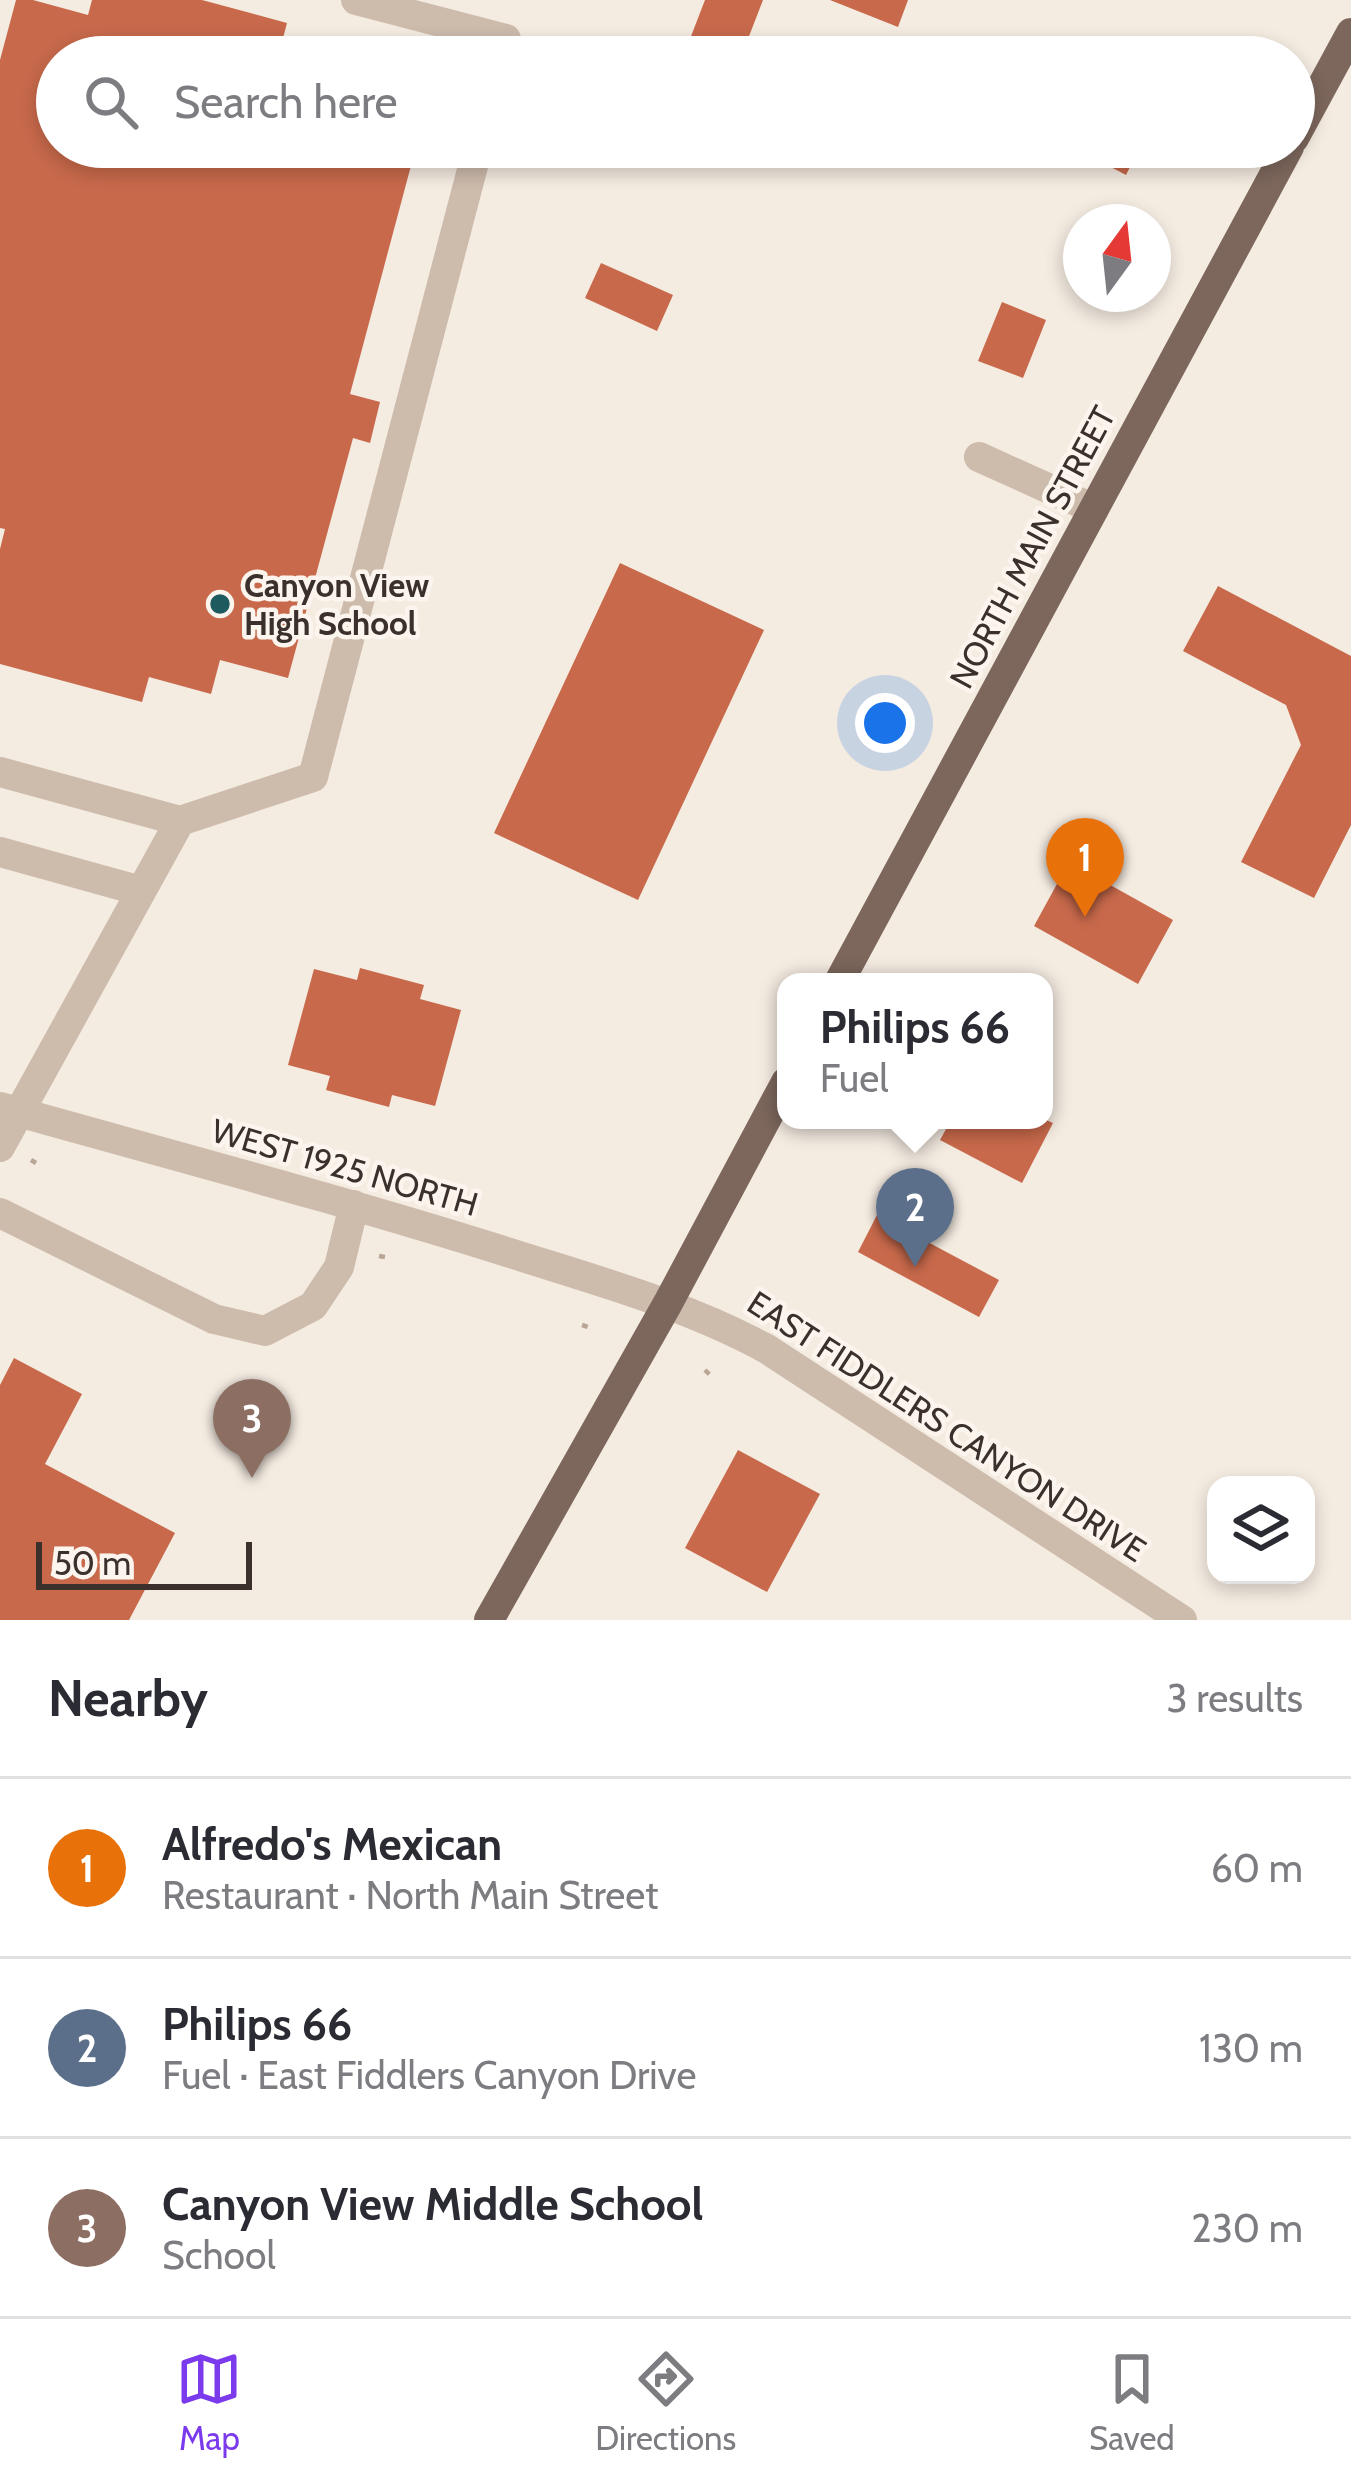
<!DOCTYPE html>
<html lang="en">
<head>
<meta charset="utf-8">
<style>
  :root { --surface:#fff; --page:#f2f2f3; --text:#2b2b33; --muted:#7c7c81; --line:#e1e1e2; --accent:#7c3aed }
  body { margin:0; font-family:Cabin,sans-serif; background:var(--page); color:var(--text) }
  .controls { position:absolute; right:36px; bottom:36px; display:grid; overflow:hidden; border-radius:24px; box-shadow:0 6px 18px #0003 }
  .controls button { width:108px; height:108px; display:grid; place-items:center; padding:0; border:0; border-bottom:3px solid var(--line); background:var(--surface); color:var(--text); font:60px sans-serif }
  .compass { position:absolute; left:1063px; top:204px; width:108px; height:108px; border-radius:50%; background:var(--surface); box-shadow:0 6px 18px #0003; rotate:15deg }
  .scale { position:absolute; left:36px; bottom:30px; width:216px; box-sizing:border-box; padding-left:12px; border:6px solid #3b302b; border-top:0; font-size:33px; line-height:42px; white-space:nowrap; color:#3b302b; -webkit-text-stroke:9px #fbf5ee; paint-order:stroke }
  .you { position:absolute; left:885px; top:723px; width:42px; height:42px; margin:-30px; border:9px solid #fff; border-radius:50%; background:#1a73e8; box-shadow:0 0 0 18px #1a73e833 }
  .badge { display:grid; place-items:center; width:78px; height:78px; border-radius:50%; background:var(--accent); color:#fff; font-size:39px; font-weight:700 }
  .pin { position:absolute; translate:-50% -99px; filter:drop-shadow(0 3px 6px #0008) }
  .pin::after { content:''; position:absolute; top:63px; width:42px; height:36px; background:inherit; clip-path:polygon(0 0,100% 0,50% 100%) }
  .popup { position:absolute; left:777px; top:973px; width:276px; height:156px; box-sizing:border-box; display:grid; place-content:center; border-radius:24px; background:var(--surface); filter:drop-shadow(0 3px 9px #0005); font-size:39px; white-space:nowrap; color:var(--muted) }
  .popup b { font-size:45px; color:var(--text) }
  .popup::after { content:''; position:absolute; left:50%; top:100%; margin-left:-24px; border:24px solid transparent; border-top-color:var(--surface) }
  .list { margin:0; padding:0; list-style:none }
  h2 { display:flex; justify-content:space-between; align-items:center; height:156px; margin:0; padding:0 48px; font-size:51px }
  h2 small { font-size:39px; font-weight:400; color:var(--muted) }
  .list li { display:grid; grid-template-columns:78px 1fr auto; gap:36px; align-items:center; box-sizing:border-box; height:180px; padding:0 48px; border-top:3px solid var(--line) }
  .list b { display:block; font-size:45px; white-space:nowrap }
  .list p { margin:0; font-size:39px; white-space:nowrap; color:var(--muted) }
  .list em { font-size:39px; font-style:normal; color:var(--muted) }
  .icon { flex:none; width:66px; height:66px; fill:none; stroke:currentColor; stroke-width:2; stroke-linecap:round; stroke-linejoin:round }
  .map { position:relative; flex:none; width:1351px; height:1620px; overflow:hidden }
  .search { position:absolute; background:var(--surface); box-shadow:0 6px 18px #0003; left:36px; right:36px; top:36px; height:132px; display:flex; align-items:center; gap:30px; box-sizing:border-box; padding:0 42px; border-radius:66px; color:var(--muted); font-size:45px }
  .sheet { height:696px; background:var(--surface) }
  nav { display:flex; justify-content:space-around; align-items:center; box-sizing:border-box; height:168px; border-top:3px solid var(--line); background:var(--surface); font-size:33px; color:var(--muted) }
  nav a { display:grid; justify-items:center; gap:6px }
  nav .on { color:var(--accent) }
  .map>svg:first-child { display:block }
  .building { fill:#c8694b }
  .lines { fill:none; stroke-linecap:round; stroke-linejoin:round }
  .path { stroke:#b9a596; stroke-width:4.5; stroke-dasharray:6 6; stroke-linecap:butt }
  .minor { stroke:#cdbbac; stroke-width:30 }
  .major { stroke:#7d675c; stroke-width:30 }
  .poi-dot { fill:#1f5a5e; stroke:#fbf5ee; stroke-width:4.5 }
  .labels { text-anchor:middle; stroke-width:9; stroke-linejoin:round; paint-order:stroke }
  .street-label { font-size:33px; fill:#3b302b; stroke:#fbf5ee }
  .poi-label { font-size:33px; font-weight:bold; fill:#3b302b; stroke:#fbf5ee; text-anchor:start }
</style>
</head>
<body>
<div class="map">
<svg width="1351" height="1620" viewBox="0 0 1351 1620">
  <rect width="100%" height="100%" fill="#f4ebe1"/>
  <path class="building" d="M16 0H33L88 15 92 0H202L287 23 278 57H57V147H416L350 394 380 402 370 443 353 438 288 678 220 660 211 694 149 677 142 702 0 664V549L5 529 0 528V60Z
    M705 0H763L741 57H683Z
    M830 0H908L898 27Z
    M1088 147H1140L1126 175 1084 153Z
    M601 263 673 295 657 331 585 298Z
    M1002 302 1046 320 1023 378 978 361Z
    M620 563 764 630 638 900 494 833Z
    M1218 586 1351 656V825L1314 898 1241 862 1301 745 1286 705 1183 651Z
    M1069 862 1173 920 1138 984 1034 926Z
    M360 968 424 985 420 999 461 1010 435 1106 392 1095 389 1107 326 1090 330 1076 288 1065 314 969 357 980Z
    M1044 1119 1053 1123 1022 1183 940 1140 951 1120Z
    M877 1215 999 1280 979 1317 858 1252Z
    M14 1358 82 1394 45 1464 175 1533 129 1620H0V1385Z
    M738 1450 820 1494 767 1592 685 1548Z"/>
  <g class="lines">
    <path class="path" d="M31 1160 36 1163
      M379 1256 385 1257
      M582 1325 588 1327
      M705 1370 710 1375"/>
    <path class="minor" d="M356 0 506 39 501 57
      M979 457 1094 509
      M0 772 180 821
      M0 852 141 891
      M0 1107C171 1155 342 1200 510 1253 598 1281 686 1305 767 1349L1182 1620
      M0 1147 180 821 313 777 478 147
      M0 1213 214 1319 265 1331 313 1306 339 1267 354 1205"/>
    <path class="major" d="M1294 138 1351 33
      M839 982 1289 147
      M489 1620 668 1303 786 1082"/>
  </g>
  <circle class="poi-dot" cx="220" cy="604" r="12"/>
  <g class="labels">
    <g class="street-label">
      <text transform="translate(1032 547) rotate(-62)" y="12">NORTH MAIN STREET</text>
      <text transform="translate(345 1167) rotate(16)" y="12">WEST 1925 NORTH</text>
      <text transform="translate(947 1426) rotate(33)" y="12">EAST FIDDLERS CANYON DRIVE</text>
    </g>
    <g class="poi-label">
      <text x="244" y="597">Canyon View<tspan x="244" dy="38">High School</tspan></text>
    </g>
  </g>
</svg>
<div class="controls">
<button><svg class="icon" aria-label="layers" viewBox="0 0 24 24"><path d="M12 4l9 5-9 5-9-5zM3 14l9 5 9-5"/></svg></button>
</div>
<svg class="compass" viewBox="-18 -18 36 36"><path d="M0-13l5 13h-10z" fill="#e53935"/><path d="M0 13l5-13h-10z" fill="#7c7c81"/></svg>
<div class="scale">50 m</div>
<div class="you"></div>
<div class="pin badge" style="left:1085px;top:917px;background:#e8710a">1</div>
<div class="pin badge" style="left:915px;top:1267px;background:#5c6f8a">2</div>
<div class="popup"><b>Philips 66</b>Fuel</div>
<div class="pin badge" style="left:252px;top:1478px;background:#8d6e63">3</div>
<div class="search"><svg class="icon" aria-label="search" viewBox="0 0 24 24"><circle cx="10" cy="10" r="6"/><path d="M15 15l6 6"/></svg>Search here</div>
</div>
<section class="sheet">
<h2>Nearby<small>3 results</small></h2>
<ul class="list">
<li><span class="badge" style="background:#e8710a">1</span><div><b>Alfredo's Mexican</b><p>Restaurant · North Main Street</p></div><em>60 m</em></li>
<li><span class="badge" style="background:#5c6f8a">2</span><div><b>Philips 66</b><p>Fuel · East Fiddlers Canyon Drive</p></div><em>130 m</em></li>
<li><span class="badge" style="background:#8d6e63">3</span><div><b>Canyon View Middle School</b><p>School</p></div><em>230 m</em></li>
</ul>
</section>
<nav>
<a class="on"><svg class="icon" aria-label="map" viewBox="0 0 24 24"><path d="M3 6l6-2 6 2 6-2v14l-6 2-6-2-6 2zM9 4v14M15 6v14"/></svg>Map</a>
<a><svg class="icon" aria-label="directions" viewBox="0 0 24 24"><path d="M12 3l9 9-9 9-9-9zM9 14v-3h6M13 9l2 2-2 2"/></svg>Directions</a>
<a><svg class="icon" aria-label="saved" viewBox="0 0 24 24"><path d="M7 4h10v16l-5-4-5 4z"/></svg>Saved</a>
</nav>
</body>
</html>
